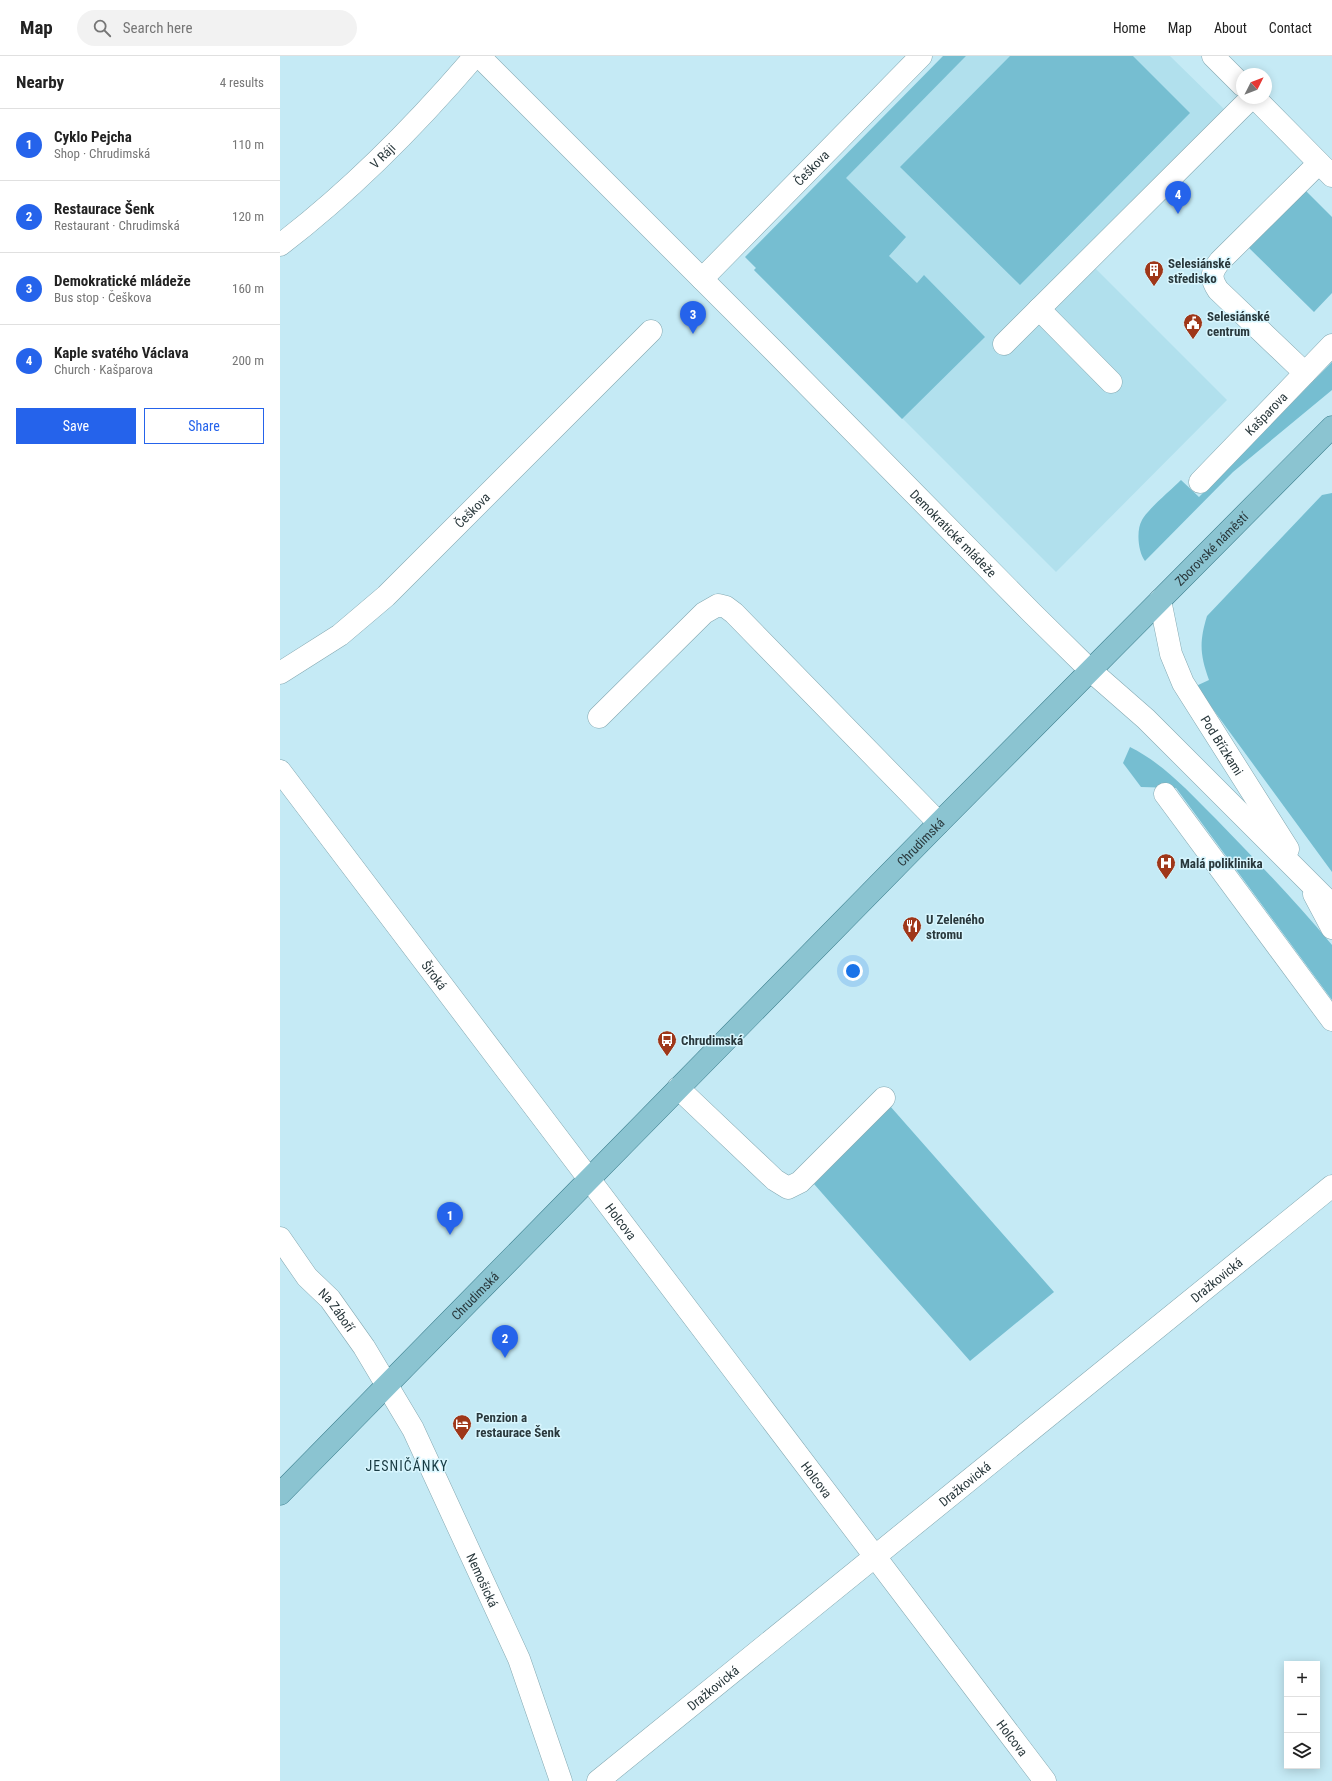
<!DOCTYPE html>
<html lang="en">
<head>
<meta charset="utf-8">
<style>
  :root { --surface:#fff; --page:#f2f2f2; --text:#222; --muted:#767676; --line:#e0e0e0; --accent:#2563eb }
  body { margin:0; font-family:"Roboto Condensed",sans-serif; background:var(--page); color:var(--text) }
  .controls { position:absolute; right:12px; bottom:12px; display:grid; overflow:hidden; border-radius:0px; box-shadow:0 2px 10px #0003 }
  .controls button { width:36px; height:36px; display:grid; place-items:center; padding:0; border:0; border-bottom:1px solid var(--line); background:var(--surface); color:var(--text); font:20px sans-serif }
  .compass { position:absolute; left:956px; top:12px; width:36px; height:36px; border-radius:50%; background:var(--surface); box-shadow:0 2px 10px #0003; rotate:48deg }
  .you { position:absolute; left:573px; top:915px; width:14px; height:14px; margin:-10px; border:3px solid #fff; border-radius:50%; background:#1a73e8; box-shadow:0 0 0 6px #1a73e833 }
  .badge { display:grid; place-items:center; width:26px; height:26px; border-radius:50%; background:var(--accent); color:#fff; font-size:13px; font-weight:700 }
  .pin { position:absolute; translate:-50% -33px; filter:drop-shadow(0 1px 2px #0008) }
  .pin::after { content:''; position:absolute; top:21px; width:14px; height:12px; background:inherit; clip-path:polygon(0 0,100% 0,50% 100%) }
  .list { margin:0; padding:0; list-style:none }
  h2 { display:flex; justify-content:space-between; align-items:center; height:52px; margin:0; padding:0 16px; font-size:17px }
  h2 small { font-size:13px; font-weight:400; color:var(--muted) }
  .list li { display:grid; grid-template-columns:26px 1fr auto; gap:12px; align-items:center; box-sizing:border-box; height:72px; padding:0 16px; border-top:1px solid var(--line) }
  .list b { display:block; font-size:15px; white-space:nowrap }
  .list p { margin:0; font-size:13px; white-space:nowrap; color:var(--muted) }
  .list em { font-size:13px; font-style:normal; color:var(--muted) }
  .actions { display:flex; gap:8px; padding:12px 16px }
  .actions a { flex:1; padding:9px 0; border:1px solid var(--accent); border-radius:0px; text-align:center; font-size:14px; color:var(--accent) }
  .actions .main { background:var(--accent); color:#fff }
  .icon { flex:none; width:22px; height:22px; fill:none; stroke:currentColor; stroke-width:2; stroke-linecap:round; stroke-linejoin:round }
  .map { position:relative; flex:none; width:1052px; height:1725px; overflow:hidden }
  header { display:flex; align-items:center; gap:24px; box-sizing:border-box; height:56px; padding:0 20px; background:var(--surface); border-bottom:1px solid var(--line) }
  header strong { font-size:19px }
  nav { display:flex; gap:22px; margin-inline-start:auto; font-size:14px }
  .search { width:280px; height:36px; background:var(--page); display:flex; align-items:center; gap:10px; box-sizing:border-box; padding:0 14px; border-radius:22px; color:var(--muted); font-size:15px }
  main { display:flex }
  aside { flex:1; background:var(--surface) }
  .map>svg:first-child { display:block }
  .built { fill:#b1e0ed }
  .green { fill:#76bed1 }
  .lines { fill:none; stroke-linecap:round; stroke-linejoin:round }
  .minor-casing { stroke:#84a8b1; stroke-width:23 }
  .major-casing { stroke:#377a89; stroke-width:23 }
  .minor { stroke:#fff; stroke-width:22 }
  .major { stroke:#8bc4d1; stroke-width:22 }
  .labels { text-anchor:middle; stroke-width:3; stroke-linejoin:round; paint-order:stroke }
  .street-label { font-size:13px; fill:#29383c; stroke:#d8f6fe }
  .poi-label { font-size:13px; font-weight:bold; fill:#29383c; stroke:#d8f6fe; text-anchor:start }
  .neighbourhood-label { font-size:14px; letter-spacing:1px; fill:#183a42; stroke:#d8f6fe }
</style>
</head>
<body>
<header>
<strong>Map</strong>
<div class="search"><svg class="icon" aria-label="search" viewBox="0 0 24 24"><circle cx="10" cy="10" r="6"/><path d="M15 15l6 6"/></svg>Search here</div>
<nav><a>Home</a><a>Map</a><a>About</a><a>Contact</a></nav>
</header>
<main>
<aside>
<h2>Nearby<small>4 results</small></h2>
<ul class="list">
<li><span class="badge">1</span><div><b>Cyklo Pejcha</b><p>Shop · Chrudimská</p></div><em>110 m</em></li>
<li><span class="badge">2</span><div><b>Restaurace Šenk</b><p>Restaurant · Chrudimská</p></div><em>120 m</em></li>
<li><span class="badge">3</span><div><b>Demokratické mládeže</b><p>Bus stop · Češkova</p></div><em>160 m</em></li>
<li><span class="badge">4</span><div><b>Kaple svatého Václava</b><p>Church · Kašparova</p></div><em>200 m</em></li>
</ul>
<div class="actions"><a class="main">Save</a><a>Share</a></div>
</aside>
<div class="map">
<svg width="1052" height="1725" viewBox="0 0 1052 1725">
  <rect width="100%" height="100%" fill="#c5eaf5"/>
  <path class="built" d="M686 0H890L945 54 801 198 947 344 776 516 474 214Z"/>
  <path class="green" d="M663 0H686L566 122 626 181 609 200 637 227 644 219 705 281 622 363 474 214 476 212 465 201Z
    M730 0H853L910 57 740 229 620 111Z
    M1023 132 1052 161V237L1034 256 966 189Z
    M1052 306V334L953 416 865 505C858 496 856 474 862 464 867 454 892 433 901 424L919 441Z
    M1052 437V816L916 630 929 624C920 599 919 586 927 560L1042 439Z
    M850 691C884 708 909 736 936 763 976 804 1015 845 1052 889V944L896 732 861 731 843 707Z
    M610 1050 774 1236 690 1305 534 1128Z"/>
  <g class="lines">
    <g class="minor-casing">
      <g id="minor">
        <path id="s1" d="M199 0 497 298 752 557 810 614 866 663 1052 849"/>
        <path d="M933 0 962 29"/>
        <path d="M975 42 1052 120"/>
        <path id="s2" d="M0 189C72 134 136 69 195 0"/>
        <path id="s3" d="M422 223 641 0"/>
        <path d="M759 253 831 326"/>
        <path d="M724 288 971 42"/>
        <path d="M1025 317 938 234C930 222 931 216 940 205L1039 107"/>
        <path id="s4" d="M920 426 1052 289"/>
        <path id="s5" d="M880 544 891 598 903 627 1008 793"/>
        <path id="s6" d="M0 617 60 579 106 540 371 275"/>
        <path d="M319 661 424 557 438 549 446 551 454 557 659 767"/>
        <path id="s7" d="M0 715 765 1725"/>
        <path d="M885 738 1052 964"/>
        <path d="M1034 838 1052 872"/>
        <path d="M398 1032 495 1124 508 1132 520 1126 604 1042"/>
        <path id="s8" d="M0 1182 27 1221 50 1243 84 1291 133 1373 239 1603 281 1725"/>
        <path id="s9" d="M318 1725 1052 1130"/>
      </g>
    </g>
    <g class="major-casing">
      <g id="major">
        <path id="s10" d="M0 1438 659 767 1052 371"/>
      </g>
    </g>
    <use href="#minor" class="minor"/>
    <use href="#major" class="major"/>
  </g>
  <defs>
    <g id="building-pin" transform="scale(1)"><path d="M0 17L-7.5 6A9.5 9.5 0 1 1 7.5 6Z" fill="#9f3719" stroke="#d8f6fe"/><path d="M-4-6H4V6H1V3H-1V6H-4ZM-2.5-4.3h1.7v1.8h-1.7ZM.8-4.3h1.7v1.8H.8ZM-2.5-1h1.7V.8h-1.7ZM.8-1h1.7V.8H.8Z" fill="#fff"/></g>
    <g id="civic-pin" transform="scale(1)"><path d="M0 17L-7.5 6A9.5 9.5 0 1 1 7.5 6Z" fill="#9f3719" stroke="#d8f6fe"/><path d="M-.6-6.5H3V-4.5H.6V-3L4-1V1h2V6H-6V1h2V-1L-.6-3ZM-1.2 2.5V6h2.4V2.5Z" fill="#fff"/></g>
    <g id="hospital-pin" transform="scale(1)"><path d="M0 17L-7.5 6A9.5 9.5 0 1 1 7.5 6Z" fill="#9f3719" stroke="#d8f6fe"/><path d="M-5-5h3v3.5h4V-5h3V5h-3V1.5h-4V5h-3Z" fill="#fff"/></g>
    <g id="restaurant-pin" transform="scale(1)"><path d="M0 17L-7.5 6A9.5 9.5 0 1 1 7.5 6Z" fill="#9f3719" stroke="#d8f6fe"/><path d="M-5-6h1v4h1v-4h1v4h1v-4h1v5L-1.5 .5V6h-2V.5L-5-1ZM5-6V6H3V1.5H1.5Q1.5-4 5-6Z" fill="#fff"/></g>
    <g id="bus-pin" transform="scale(1)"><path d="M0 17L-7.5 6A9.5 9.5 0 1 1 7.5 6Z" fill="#9f3719" stroke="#d8f6fe"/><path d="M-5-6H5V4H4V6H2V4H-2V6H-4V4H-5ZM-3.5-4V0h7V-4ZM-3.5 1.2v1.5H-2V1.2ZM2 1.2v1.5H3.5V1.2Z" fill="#fff"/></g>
    <g id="hotel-pin" transform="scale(1)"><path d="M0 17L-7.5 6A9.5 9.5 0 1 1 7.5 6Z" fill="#9f3719" stroke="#d8f6fe"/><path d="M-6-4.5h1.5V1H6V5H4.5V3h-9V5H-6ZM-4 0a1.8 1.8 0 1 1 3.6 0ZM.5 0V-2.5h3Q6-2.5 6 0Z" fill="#fff"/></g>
  </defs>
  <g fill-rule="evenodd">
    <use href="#building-pin" x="874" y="214"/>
    <use href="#civic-pin" x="913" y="267"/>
    <use href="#hospital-pin" x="886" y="807"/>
    <use href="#restaurant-pin" x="632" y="870"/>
    <use href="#bus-pin" x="387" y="984"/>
    <use href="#hotel-pin" x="182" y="1368"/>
  </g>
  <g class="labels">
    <g class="street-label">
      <text dy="5" stroke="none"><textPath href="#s2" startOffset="136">V Ráji</textPath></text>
      <text dy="5" stroke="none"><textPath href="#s3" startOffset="156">Češkova</textPath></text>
      <text dy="5" stroke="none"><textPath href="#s4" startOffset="95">Kašparova</textPath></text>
      <text dy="5" stroke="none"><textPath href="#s6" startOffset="253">Češkova</textPath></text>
      <text dy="5" stroke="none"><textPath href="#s1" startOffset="673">Demokratické mládeže</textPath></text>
      <text dy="5" stroke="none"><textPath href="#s10" startOffset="1327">Zborovské náměstí</textPath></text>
      <text dy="5" stroke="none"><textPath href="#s5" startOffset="160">Pod Břízkami</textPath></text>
      <text dy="5" stroke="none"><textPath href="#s10" startOffset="914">Chrudimská</textPath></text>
      <text dy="5" stroke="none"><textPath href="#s7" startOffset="256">Široká</textPath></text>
      <text dy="5" stroke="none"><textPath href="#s7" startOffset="565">Holcova</textPath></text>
      <text dy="5" stroke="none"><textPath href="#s9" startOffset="796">Dražkovická</textPath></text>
      <text dy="5" stroke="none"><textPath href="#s10" startOffset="278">Chrudimská</textPath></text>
      <text dy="5" stroke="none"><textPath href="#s8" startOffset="92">Na Záboří</textPath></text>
      <text dy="5" stroke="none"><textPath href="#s7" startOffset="889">Holcova</textPath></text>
      <text dy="5" stroke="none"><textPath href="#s9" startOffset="472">Dražkovická</textPath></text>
      <text dy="5" stroke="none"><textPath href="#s8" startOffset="400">Nemošická</textPath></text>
      <text dy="5" stroke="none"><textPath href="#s9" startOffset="148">Dražkovická</textPath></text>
      <text dy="5" stroke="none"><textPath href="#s7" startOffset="1213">Holcova</textPath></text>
    </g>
    <g class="poi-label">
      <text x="888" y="212">Selesiánské<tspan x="888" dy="15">středisko</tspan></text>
      <text x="927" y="265">Selesiánské<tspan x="927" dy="15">centrum</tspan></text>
      <text x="900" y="812">Malá poliklinika</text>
      <text x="646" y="868">U Zeleného<tspan x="646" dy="15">stromu</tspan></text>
      <text x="401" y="989">Chrudimská</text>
      <text x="196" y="1366">Penzion a<tspan x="196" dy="15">restaurace Šenk</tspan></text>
    </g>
    <g class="neighbourhood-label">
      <text x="127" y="1415">JESNIČÁNKY</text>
    </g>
  </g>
</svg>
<div class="controls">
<button>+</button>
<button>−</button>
<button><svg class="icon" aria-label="layers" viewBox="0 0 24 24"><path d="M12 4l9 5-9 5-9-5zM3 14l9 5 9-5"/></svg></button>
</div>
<svg class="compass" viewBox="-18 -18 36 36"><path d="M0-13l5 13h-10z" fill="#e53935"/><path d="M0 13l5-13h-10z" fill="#767676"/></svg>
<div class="you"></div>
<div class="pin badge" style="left:170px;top:1179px">1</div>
<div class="pin badge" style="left:225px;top:1302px">2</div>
<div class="pin badge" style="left:413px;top:278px">3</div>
<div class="pin badge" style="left:898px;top:158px">4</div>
</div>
</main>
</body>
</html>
